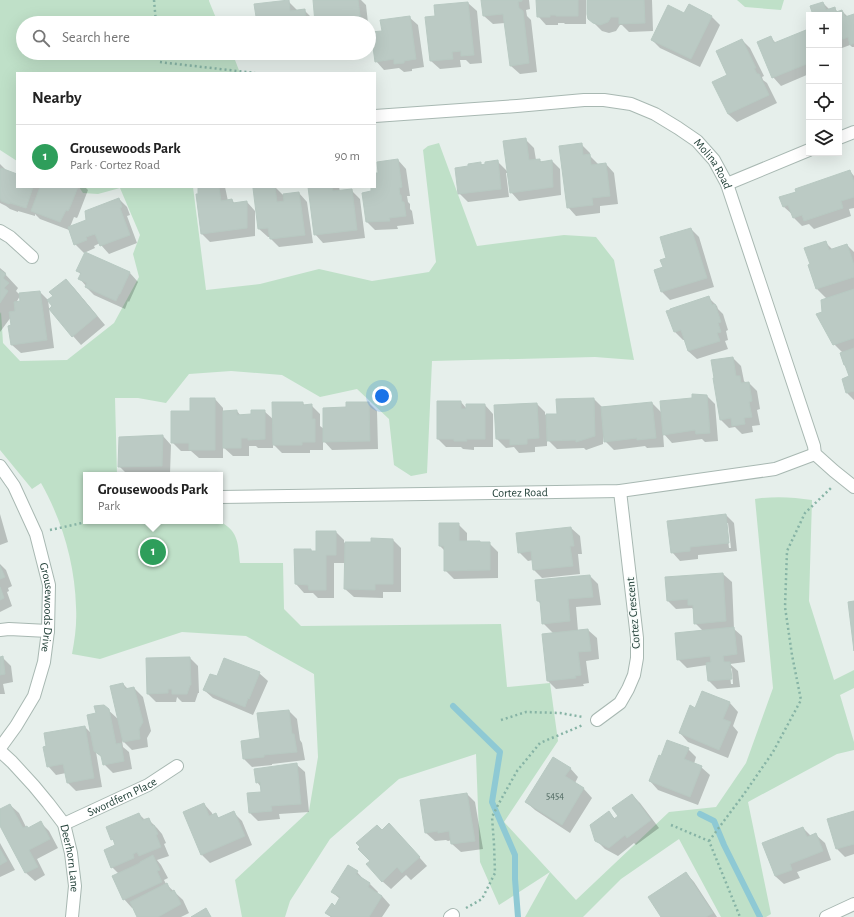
<!DOCTYPE html>
<html lang="en">
<head>
<meta charset="utf-8">
<style>
  :root { --surface:#fff; --page:#f6f6f6; --text:#222; --muted:#767676; --line:#e0e0e0; --accent:#0b8043 }
  body { margin:0; font-family:"Alegreya Sans",sans-serif; background:var(--page); color:var(--text) }
  .controls { position:absolute; right:12px; top:12px; display:grid; overflow:hidden; border-radius:0px; box-shadow:0 4px 16px #0002 }
  .controls button { width:36px; height:36px; display:grid; place-items:center; padding:0; border:0; border-bottom:1px solid var(--line); background:var(--surface); color:var(--text); font:20px sans-serif }
  .you { position:absolute; left:382px; top:396px; width:14px; height:14px; margin:-10px; border:3px solid #fff; border-radius:50%; background:#1a73e8; box-shadow:0 0 0 6px #1a73e833 }
  .badge { display:grid; place-items:center; width:26px; height:26px; border-radius:50%; background:var(--accent); color:#fff; font-size:13px; font-weight:700 }
  .pin { position:absolute; translate:-50% -50%; border:2px solid #fff; box-shadow:0 1px 4px #0006 }
  .popup { position:absolute; left:83px; top:472px; width:140px; height:52px; box-sizing:border-box; display:grid; place-content:center; border-radius:0px; background:var(--surface); filter:drop-shadow(0 1px 3px #0005); font-size:13px; white-space:nowrap; color:var(--muted) }
  .popup b { font-size:15px; color:var(--text) }
  .popup::after { content:''; position:absolute; left:50%; top:100%; margin-left:-8px; border:8px solid transparent; border-top-color:var(--surface) }
  .list { margin:0; padding:0; list-style:none }
  h2 { display:flex; justify-content:space-between; align-items:center; height:52px; margin:0; padding:0 16px; font-size:17px }
  h2 small { font-size:13px; font-weight:400; color:var(--muted) }
  .list li { display:grid; grid-template-columns:26px 1fr auto; gap:12px; align-items:center; box-sizing:border-box; height:64px; padding:0 16px; border-top:1px solid var(--line) }
  .list b { display:block; font-size:15px; white-space:nowrap }
  .list p { margin:0; font-size:13px; white-space:nowrap; color:var(--muted) }
  .list em { font-size:13px; font-style:normal; color:var(--muted) }
  .icon { flex:none; width:22px; height:22px; fill:none; stroke:currentColor; stroke-width:2; stroke-linecap:round; stroke-linejoin:round }
  .map { position:relative; flex:none; width:854px; height:917px; overflow:hidden }
  .search { position:absolute; background:var(--surface); box-shadow:0 4px 16px #0002; left:16px; top:16px; width:360px; height:44px; display:flex; align-items:center; gap:10px; box-sizing:border-box; padding:0 14px; border-radius:22px; color:var(--muted); font-size:15px }
  .panel { position:absolute; background:var(--surface); box-shadow:0 4px 16px #0002; left:16px; top:72px; width:360px; height:116px; border-radius:0px }
  .map>svg:first-child { display:block }
  .green { fill:#bfe0c8 }
  .shadow { fill:#0003; fill-rule:evenodd }
  .lines { fill:none; stroke-linecap:round; stroke-linejoin:round }
  .stream { stroke:#8ec9d4; stroke-width:6 }
  .building { fill:#bbcac4; stroke:#b8c9c2 }
  .street-casing { stroke:#a8b8b2; stroke-width:14 }
  .path { stroke:#86b3a5; stroke-width:2.5; stroke-dasharray:2 3; stroke-linecap:butt }
  .street { stroke:#fff; stroke-width:12 }
  .labels { text-anchor:middle; stroke-width:3; stroke-linejoin:round; paint-order:stroke }
  .number-label { font-size:10px; fill:#4a645c }
  .street-label { font-size:12px; fill:#24423a; stroke:#f7fbf9 }
</style>
</head>
<body>
<div class="map">
<svg width="854" height="917" viewBox="0 0 854 917">
  <rect width="100%" height="100%" fill="#e6efeb"/>
  <path class="green" d="M0 0H209V1L218 23H23V53H236L235 60 240 73H17V161L0 150Z
    M737 0H784L781 10 745 7Z
    M439 143 477 246 564 235 596 237 614 260 634 360 595 357 432 361 427 473 411 476 394 465 389 419 357 389 320 397 282 375 231 371 189 374 166 403 138 398H115L117 475H86V521L221 522C239 532 238 545 240 563H283L284 609 301 626 501 624 507 687 550 683 558 741 504 822 576 900 669 812 716 807 746 763 773 688 755 499C774 496 793 497 812 500L809 601 834 680 854 670V688L840 695 854 742V750L837 754 748 802 771 914 766 917H721L679 839 621 879 583 917H525L550 872 499 905 480 862 476 754 399 779 330 839 290 901 285 917H242L235 880 309 811 318 757 314 674 246 636 182 632 100 659 72 654C75 638 77 623 76 607 75 564 62 520 41 483L32 489 0 450V314L1 312 3 343 20 361 67 360 114 323 139 277 133 254 140 235 120 188 98 194 83 193 79 187H193L206 290 260 284 319 269 372 281 429 272 436 262 423 150 428 146Z"/>
  <path class="shadow" d="M314 0H361L366 5 368 23H316Z
    M482 0H529L530 9 526 10 527 16 531 20 537 72 520 74 511 66 505 23 493 24 484 16Z
    M537 0H586V24H565L564 23H558V25H546L538 16Z
    M588 0H652L653 31 629 32 622 25H620L616 31 609 33 602 31 589 18Z
    M288 1 297 10V11L304 10 313 19V23H257Z
    M468 3 477 11 482 63 470 64 466 60H460L461 67 440 69 431 61 436 17Z
    M823 3 829 9 834 8 838 12 842 11 848 17 854 15V47H852L850 45 842 48 840 46H839V15H814Z
    M685 14 712 17 720 25 700 67 660 48 652 40Z
    M409 17 418 25 424 67 412 69V71L404 72 399 68 384 70 376 61 383 32Z
    M806 31 809 35V74L781 86 773 77 771 38 776 43Z
    M742 40 750 48 764 76 762 77 763 80 767 83 777 103 737 122 728 114 729 75Z
    M263 53H300L287 55V58L275 60 274 58 268 59Z
    M525 139 534 148 536 160H539L542 162 552 161 560 169 561 195 519 201 511 192 508 173H506L509 197 468 202 459 193 469 167 480 163 483 165 497 161 508 172Z
    M581 144 590 153V156L598 164V165L606 164 614 173 618 204 600 206V213L576 216 568 207Z
    M398 160 406 169 410 196H407L408 202 410 204V209L412 211 414 224 397 226 398 229 375 230 367 222 363 193 372 192V187H375V174H379Z
    M0 164 5 169 4 170 17 175V187H85L88 190 78 216 77 218 74 217 70 227 87 221 119 199 127 207 130 215 127 216 137 243 109 254 101 245 100 243 94 246 95 248 84 253 75 244 69 228V230L40 219 35 214V216L18 211V212L10 209 6 206 0 203Z
    M850 171 854 176V208L849 209 851 216 814 229 809 224 802 226 794 218 793 215 784 207 781 198Z
    M199 187H225L228 201 232 200 235 204 247 202 255 211V236L210 242 202 234Z
    M270 187H275L283 195 299 193 307 202 313 243 279 247 271 239 270 237H268L259 229 254 189Z
    M309 187H339L340 192 351 190 360 199 365 238 323 243 315 234Z
    M691 229 699 237 714 287 670 300 662 292 664 267 667 258Z
    M825 242 833 250 847 245 854 252V400L847 393 843 379 850 377 847 367 845 365 843 353 834 344 823 313 827 299 817 289Z
    M86 253 130 273 138 282 129 302 128 301 125 309 94 295 86 287V286L80 279 81 275 78 271Z
    M0 268 6 273 5 274 18 288 16 291 19 294 40 292 48 300 54 348 21 353 12 345V326L11 317 0 332ZM20 296 21 302H18L17 301Z
    M66 280 74 288 105 325 81 345 73 336 54 306V296Z
    M709 298 717 306 718 309 723 314 728 330 726 331 728 340 725 341 728 349 697 359 688 351 685 340H683L675 332Z
    M733 358 741 366 744 381 746 383H749L757 391 760 409 757 410 760 425 752 426 753 432 742 434 735 427 729 428 721 420Z
    M707 396 715 404 718 441 705 442 702 439 672 443 663 433 664 447 647 448 645 446 614 450 605 441V436H603V444L586 450 584 448 557 449 547 439V446L535 447V452L519 453 514 447 506 448 497 439 495 406 537 404 545 412V415H558L594 399 602 407 652 403 662 413 694 399Z
    M215 399 223 408V412L237 411 241 416 252 415 264 411 274 420 303 403 305 406 311 405 320 414V426L324 429 347 408 369 403 377 411 378 449 332 450 323 440V450H310V453H282L273 444V448H258L256 446H249V456H233L223 447V458H199L191 451H181L172 442 191 412Z
    M461 402 467 409 485 405 493 414V447H474V450L463 449 461 447H446L438 439Z
    M163 436 171 445 170 474 128 475 119 466Z
    M0 514 8 542 0 545Z
    M726 515 734 523 737 551 698 555V559L680 561 672 552ZM726 523H728L731 548H729Z
    M458 524 467 533V542L489 543 498 552V578L454 579 445 570V551L440 546Z
    M571 528 580 536 582 554H578L580 574 542 578 534 570 533 560 528 561 519 552Z
    M336 532 344 540V543H372L393 540 401 548V592H383V598L354 597 345 589 346 563H334V598H318L313 593H304L296 584 311 550 313 552H317Z
    M0 564 6 570 12 586 8 588 9 591 7 592 12 606 0 612Z
    M723 574 732 582 734 629 742 636 745 662 730 664 738 671 740 687 717 689 709 681 707 665 687 668 678 659 703 631 695 623 694 610 692 608 676 609 668 601 666 578ZM729 666 732 669 733 684H731Z
    M590 576 598 584 601 605 576 607 578 631 588 630 597 638 599 659 586 661 589 683 583 684 584 686 556 689 548 681 554 634 543 623 541 604 538 601Z
    M2 657 11 666 13 682 3 684 5 694H0V658Z
    M190 658 198 666 199 693H198L195 702H182L177 697 176 702H156L148 694Z
    M259 673 268 681 253 715 213 698 204 690Z
    M123 684 128 689 134 688 143 697 151 731 147 738 148 747 132 750 122 740 123 747 129 752 132 769 113 773 104 764 103 758 96 752 102 787 76 791 68 783 66 773 56 775 48 766 85 727 92 734 97 714 104 706 119 720Z
    M703 692 730 703 738 712 733 726 738 732 728 758 688 742 680 733 696 709Z
    M289 711 297 719 300 740 302 743 305 760 272 764V765L252 767 244 759 261 739Z
    M688 749 696 757 694 764 701 767 710 775 698 805 658 790 650 781 661 757Z
    M296 764 305 772 309 812 279 814 280 819 258 821 250 813 262 793 261 787 257 782Z
    M570 768 578 777 575 783 584 789 592 798 570 833 535 810 526 802Z
    M467 794 475 802 483 849 461 852 452 844V840L448 841 446 840 435 841 426 833 421 801Z
    M632 795 640 803 659 828 636 845 634 843 618 856 605 849 596 840 609 812 615 819 619 816Z
    M204 804 212 813 213 816 216 815 220 819 234 813 242 821 252 845 210 863 202 855Z
    M10 805 19 813 26 827 29 829 41 823 49 831 58 848 37 859 45 875 35 881 26 873 0 824V810Z
    M854 812V854L845 857 837 849Z
    M139 814 145 820 148 819 157 828 162 834 166 843 164 844 169 856 157 860 161 865 168 878 164 880 166 884 183 900 189 913 181 917H138L133 907 132 908 124 899 119 874 112 867 116 846 115 842 112 839Z
    M803 828 811 836 816 835 825 843 831 860 797 872 800 878 784 884 775 876Z
    M382 831 398 833 427 866 411 880 406 875 391 889 382 881 371 861Z
    M0 843 15 870 0 877Z
    M357 872 365 881 370 884 378 892 377 894 382 896 390 905 382 917H331L326 913 335 907 340 899 332 892Z
    M686 873 694 882 717 917H662Z"/>
  <g class="lines">
    <path class="stream" d="M453 706 500 752 492 802 515 855V879L518 917
      M700 814 714 821 724 845 760 917"/>
  </g>
  <path class="building" d="M289 0 290 11 305 9 306 23H257L254 4Z
    M313 0H358L361 23H315Z
    M481 0H522V1L518 2 519 8 523 11 529 63 510 66 503 14 483 16Z
    M536 0H578V16H556V15H550V17H537Z
    M587 0H644L645 23 619 24V17H611L608 22 600 25 593 23 588 19 587 14Z
    M468 2 474 55 461 56V51L452 52 453 59 430 61 425 17 435 16 434 5Z
    M823 2 826 10 835 7 836 12 842 10 845 17 854 14V43L850 45 848 37 843 39 842 37 839 38V15H813L810 6Z
    M689 4 712 16 691 59 651 40 668 5 684 13Z
    M410 16 416 59 404 61V63L394 64V59L375 62 371 32 382 31 380 20Z
    M806 30 809 38V63L772 78 757 42 771 36 774 43Z
    M742 39 756 68H754L757 74H759L769 95 728 114 712 82 727 75 716 51Z
    M526 138 529 160 540 159V162L552 160 553 187 510 193 503 141Z
    M582 143 583 155 590 154 591 165 606 163 610 196 592 198 593 205 567 208 559 146Z
    M398 159 402 187 399 188 400 195H401L402 202H404L406 216 389 218 390 221 366 222 362 193 371 191V187H375V173H378L377 162Z
    M498 160 501 189 458 194 455 168 468 166V164L481 162V165L485 164V162Z
    M1 168 17 174V187H33L26 208 10 203 9 204 1 201V199H0V171Z
    M850 170 854 182V197L841 201 843 208 804 221 802 215 793 218 788 205 783 207 779 197 796 192 795 189Z
    M40 187H78L70 207 68 211 66 210 60 222 31 211Z
    M198 187H219L221 201 232 199 233 203 247 201V228L201 234 196 194H198Z
    M262 187H275L277 202 284 201 283 194 299 192 305 235 270 239 268 228 258 229 253 188Z
    M308 187H332L333 191 352 189 357 230 314 235Z
    M119 198 122 207 120 208 130 235 100 246 95 234 86 237 87 240 74 245 68 227 86 220 85 211Z
    M691 228 707 278 661 292 654 270 663 267 660 260 666 258 660 237Z
    M826 241 829 250 847 244 854 265V277L816 289 808 265 810 264 804 248Z
    M85 252 130 272 120 294H119L116 301 85 287 87 283 78 279 81 273 76 271Z
    M0 270 6 274 3 278 9 283 4 288 8 291 0 303Z
    M66 279 97 316 72 337 49 309 52 306 47 300 53 296 49 292Z
    M854 289V338L833 345 816 314 822 312 821 300Z
    M40 291 47 340 11 345 8 326 11 325 9 312 15 311 14 302 20 301 19 293Z
    M709 296 712 305 715 304 721 322 718 323 721 332 717 333 720 341 688 351 681 330 674 332 666 311 670 310V309Z
    M854 348V391L846 393 842 379 849 376 845 365H844L840 353Z
    M733 357 736 376H740L741 383 749 382 752 401 749 402 752 417 744 418 745 424 732 426 731 418 720 420 713 378H714L711 360Z
    M692 394 707 395 710 433 696 434 695 430 663 435 660 401 692 398Z
    M190 398H215V450H189V443H171V411H190Z
    M594 398 595 436 576 442V440L547 441 546 414H557L556 399Z
    M437 401H461V409H466V404H485V439H466L467 441H454V439H437Z
    M272 402H303V405L312 404V419H315V442H302V445H273Z
    M346 402H369L370 441 323 442V408L346 407Z
    M652 402 656 438 637 440V438L604 442 601 407Z
    M537 403 539 438 527 439V444L510 445V439H496L494 405Z
    M237 410V415L251 414V410H265V439L248 440V438H241V448H223V411Z
    M163 435 162 466 118 467 119 437Z
    M726 514 729 543 690 547V551L671 553 667 521Z
    M439 523H459V541H480V542H490V570L444 571V546H439Z
    M571 527 574 546H570L573 566 533 570 531 551 518 553 516 533Z
    M316 531H336V555H326V590H309L308 585 295 584 294 549H311V551H316Z
    M371 538 393 539V584H375V590L344 589 345 542H371Z
    M0 566 5 577 0 579Z
    M723 573 726 621 694 624 693 605H688V599L667 601 665 577Z
    M590 575 593 597 568 599 570 621 542 624 540 601H537L535 580Z
    M0 587 4 598 0 600Z
    M854 601V651L848 602Z
    M734 627 737 654 723 656 724 662H730L732 679 708 681 706 663 711 662 710 656 677 660 675 633Z
    M588 629 591 651 578 652 581 675 575 676 576 678 547 681 542 634Z
    M3 656 5 674 0 675V657Z
    M190 657 191 685H190L187 694H172V689H168V693L147 694 146 658Z
    M224 658 260 672 249 699 248 698 245 707 203 690 210 674 217 676Z
    M123 683 125 689 134 687 143 722 139 729 140 739 123 742 110 686Z
    M702 691 730 702 723 719 731 722 719 750 679 733 690 705 695 708Z
    M104 705 109 709 116 744 121 743 124 761 103 765 101 756 94 751 87 715 96 713 94 706Z
    M289 710 292 734H294L297 752 264 755V757L243 759 241 741 260 738 257 713Z
    M85 726 94 778 67 783 63 764 47 767 43 747 46 746 44 733Z
    M667 740 689 748 684 759 702 766 690 797 649 781 659 755 661 756Z
    M553 757 571 768 565 776 584 788 562 825 525 802Z
    M297 763 301 804 271 806 272 811 249 813 247 793 261 792 260 782 256 783 254 769Z
    M467 793 475 841 451 844 449 831 438 833V831L425 833 420 800Z
    M632 794 651 820 627 838 625 835 609 848 595 841 590 825 609 811 614 819 618 816 612 808Z
    M204 803 209 816 216 813 218 818 234 811 245 836 201 855 183 812Z
    M10 804 23 828 27 826 28 828 41 821 50 839 29 850 38 867 25 873 0 826V809Z
    M854 811V844L836 849 827 819Z
    M139 813 142 820 149 818 152 826 154 825 158 834 156 835 161 847 139 856 137 852 133 854 134 858 111 868 104 850 115 845 113 839 111 840 106 827Z
    M389 823 420 857 402 873 397 867 382 882 366 864 370 861 358 849 360 847 356 843 377 825 382 830Z
    M803 827 807 837 816 833 823 851 790 864 792 870 775 876 762 843Z
    M0 849 7 861 0 865Z
    M153 855 160 870 157 871 162 882 123 900 112 876 140 863V862Z
    M348 865 358 871 356 874 370 883 368 887 382 896 369 917H332L325 913 332 903 335 906 340 897 331 892Z
    M686 872 713 913 706 917H661L648 897Z
    M167 883 171 892 174 890 181 904 158 917H137L130 902Z
    M206 908 211 917H191Z"/>
  <g class="lines">
    <g class="street-casing">
      <g id="street">
        <path id="s1" d="M375 116 517 106 584 100H604L631 104 655 114 678 128 697 141 714 160 727 184 814 446 815 454 834 471 854 487"/>
        <path d="M839 138 854 132"/>
        <path d="M727 184 809 150"/>
        <path d="M0 231 10 237 32 257"/>
        <path id="s2" d="M0 466 14 486 36 534 49 585 48 631 44 662 34 696 16 726 0 748"/>
        <path id="s3" d="M220 497 620 491 775 469 815 454"/>
        <path d="M0 630 9 629 48 631"/>
        <path d="M597 720 620 703 628 689 634 675 637 658V638L620 491"/>
        <path id="s4" d="M0 751 12 762 34 786 48 803 64 824 71 853 75 886 72 917"/>
        <path id="s5" d="M64 824 148 785 177 766"/>
        <path d="M450 917 453 915"/>
        <path d="M826 917 854 904"/>
      </g>
    </g>
    <path class="path" d="M154 0 156 23
      M158 53 159 62 255 73
      M50 530 91 521
      M501 720 526 712 560 713 583 717
      M671 825 709 841 740 917
      M709 841 744 794 773 752 801 700 792 655 785 607 787 551 805 513 831 488
      M466 908 482 899 495 873 494 844 492 817 498 805 517 771 540 743 583 725"/>
    <use href="#street" class="street"/>
  </g>
  <g class="labels">
    <g class="number-label">
      <text x="555" y="799">5454</text>
    </g>
    <g class="street-label">
      <text dy="4" stroke="none"><textPath href="#s1" startOffset="361">Molina Road</textPath></text>
      <text dy="4" stroke="none"><textPath href="#s3" startOffset="300">Cortez Road</textPath></text>
      <text dy="4" stroke="none"><textPath href="#s2" startOffset="152">Grousewoods Drive</textPath></text>
      <text transform="translate(633 613) rotate(-95)" y="4">Cortez Crescent</text>
      <text dy="4" stroke="none"><textPath href="#s5" startOffset="64">Swordfern Place</textPath></text>
      <text dy="4" stroke="none"><textPath href="#s4" startOffset="132">Deerhorn Lane</textPath></text>
    </g>
  </g>
</svg>
<div class="controls">
<button>+</button>
<button>−</button>
<button><svg class="icon" aria-label="locate" viewBox="0 0 24 24"><circle cx="12" cy="12" r="6"/><path d="M12 2v4M12 18v4M2 12h4M18 12h4"/></svg></button>
<button><svg class="icon" aria-label="layers" viewBox="0 0 24 24"><path d="M12 4l9 5-9 5-9-5zM3 14l9 5 9-5"/></svg></button>
</div>
<div class="you"></div>
<div class="pin badge" style="left:153px;top:552px;background:#2e9e5b">1</div>
<div class="popup"><b>Grousewoods Park</b>Park</div>
<div class="search"><svg class="icon" aria-label="search" viewBox="0 0 24 24"><circle cx="10" cy="10" r="6"/><path d="M15 15l6 6"/></svg>Search here</div>
<section class="panel">
<h2>Nearby<small></small></h2>
<ul class="list">
<li><span class="badge" style="background:#2e9e5b">1</span><div><b>Grousewoods Park</b><p>Park · Cortez Road</p></div><em>90 m</em></li>
</ul>
</section>
</div>
</body>
</html>
